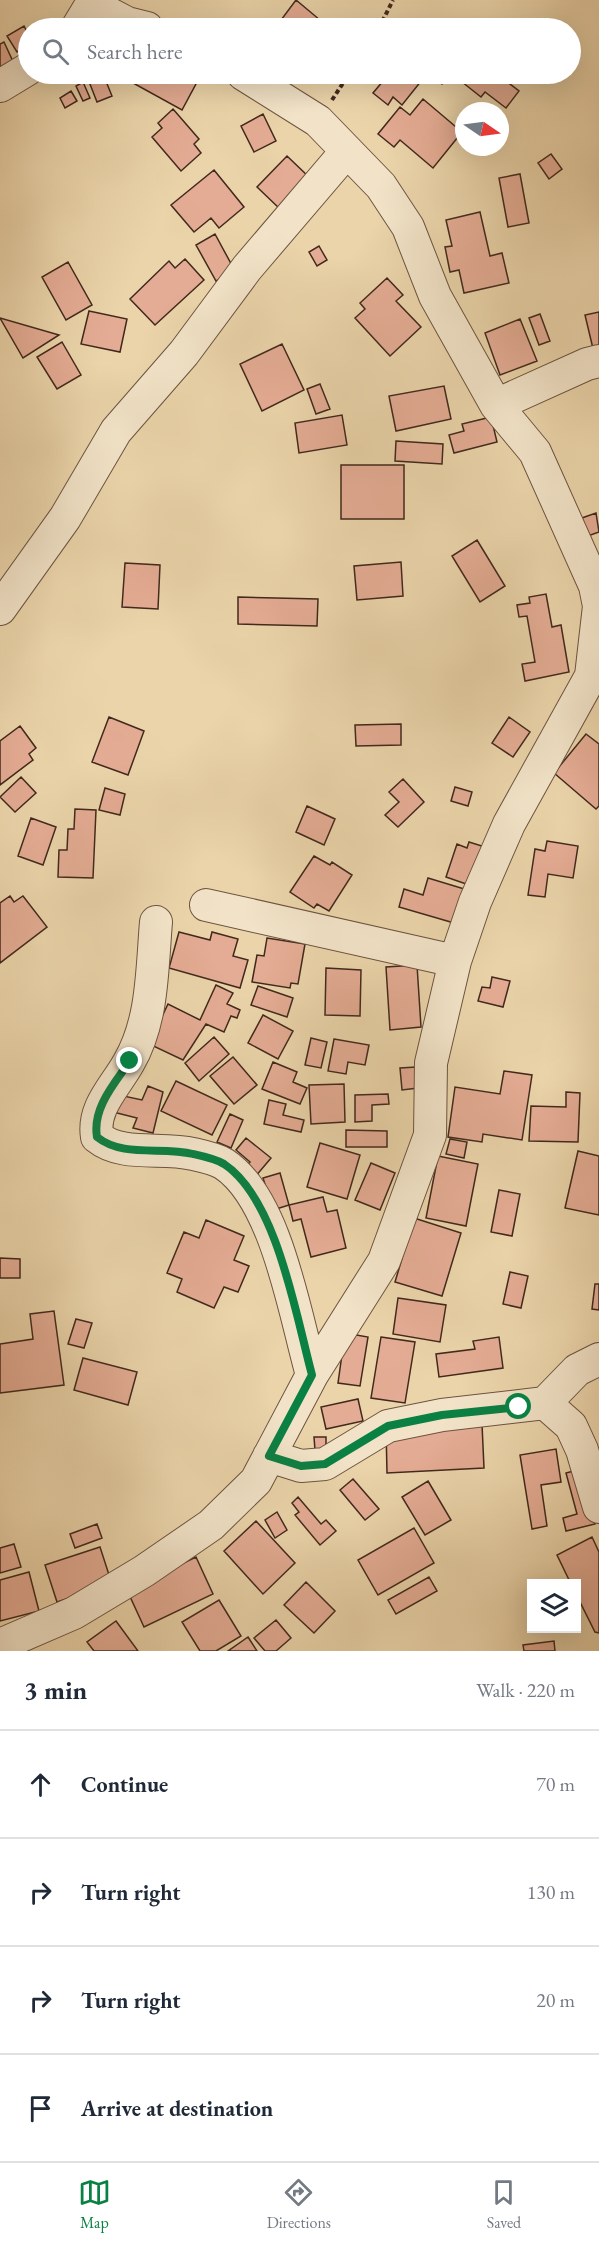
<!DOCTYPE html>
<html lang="en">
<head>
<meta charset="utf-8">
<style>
  :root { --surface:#fff; --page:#f6f6f7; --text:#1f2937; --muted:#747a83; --line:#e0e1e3; --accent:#0b8043 }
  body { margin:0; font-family:"EB Garamond",serif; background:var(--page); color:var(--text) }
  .controls { position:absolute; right:18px; bottom:18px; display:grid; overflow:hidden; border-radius:0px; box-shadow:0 6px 24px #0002 }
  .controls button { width:54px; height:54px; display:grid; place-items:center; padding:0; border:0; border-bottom:2px solid var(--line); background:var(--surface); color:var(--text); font:30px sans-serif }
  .compass { position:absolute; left:455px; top:102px; width:54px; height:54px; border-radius:50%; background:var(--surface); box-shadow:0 6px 24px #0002; rotate:103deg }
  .stop { position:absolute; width:18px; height:18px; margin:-14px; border:4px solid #0b8043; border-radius:50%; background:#fff }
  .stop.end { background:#0b8043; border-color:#fff; box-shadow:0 2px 6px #0008 }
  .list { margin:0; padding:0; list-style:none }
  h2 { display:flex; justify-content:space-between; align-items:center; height:78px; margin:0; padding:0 24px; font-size:26px }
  h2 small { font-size:20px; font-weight:400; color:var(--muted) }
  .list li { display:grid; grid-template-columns:39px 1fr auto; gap:18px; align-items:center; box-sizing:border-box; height:108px; padding:0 24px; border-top:2px solid var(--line) }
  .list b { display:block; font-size:22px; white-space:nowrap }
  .list em { font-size:20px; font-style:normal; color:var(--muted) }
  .icon { flex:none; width:33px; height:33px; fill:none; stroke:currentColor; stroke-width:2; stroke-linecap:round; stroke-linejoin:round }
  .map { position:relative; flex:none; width:599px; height:1651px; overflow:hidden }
  .search { position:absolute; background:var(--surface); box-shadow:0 6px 24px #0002; left:18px; right:18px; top:18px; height:66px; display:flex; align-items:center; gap:15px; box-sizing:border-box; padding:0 21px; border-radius:33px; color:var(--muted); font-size:22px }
  .sheet { height:510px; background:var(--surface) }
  nav { display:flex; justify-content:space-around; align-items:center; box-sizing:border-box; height:84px; border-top:2px solid var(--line); background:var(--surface); font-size:16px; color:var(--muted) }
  nav a { display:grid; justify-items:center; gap:3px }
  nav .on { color:var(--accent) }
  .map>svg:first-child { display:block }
  .building { fill:#e4ac94; stroke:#41291c; stroke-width:1.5 }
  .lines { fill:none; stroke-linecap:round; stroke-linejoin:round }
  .minor-casing { stroke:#6c5440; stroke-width:34 }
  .path { stroke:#41291c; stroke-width:4; stroke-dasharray:4.5 3; stroke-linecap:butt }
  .minor { stroke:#f2e3c8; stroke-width:32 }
  .route { stroke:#0b8043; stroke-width:8 }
</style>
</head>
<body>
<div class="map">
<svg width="599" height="1651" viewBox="0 0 599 1651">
  <rect width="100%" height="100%" fill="#ebd4aa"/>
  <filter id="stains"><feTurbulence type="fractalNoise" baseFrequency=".00333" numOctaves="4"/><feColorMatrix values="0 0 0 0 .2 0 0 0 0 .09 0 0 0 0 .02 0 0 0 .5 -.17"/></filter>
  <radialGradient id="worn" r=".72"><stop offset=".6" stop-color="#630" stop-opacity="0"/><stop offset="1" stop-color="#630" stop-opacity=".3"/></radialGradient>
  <path class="building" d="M296 0 320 20 314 28H283L278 24Z
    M24 26 28 34V45L17 52 7 36Z
    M4 42 16 68 0 76V44Z
    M103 74 112 96 97 102 88 79Z
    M139 74H181L197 82 182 110 133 83Z
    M389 74H424L426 75 402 105 393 97 388 105 373 93Z
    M428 74H450L442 84Z
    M461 74H497L519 91 506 108 485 92 481 97 462 82 466 77Z
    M83 82 90 98 83 101 76 86Z
    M71 91 77 101 65 108 60 98Z
    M423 99 462 132 433 168 400 140 394 147 378 134 400 107 410 115Z
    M173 109 199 139 194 144 201 153 181 171 152 137 162 128 158 123Z
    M263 114 276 141 254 152 241 126Z
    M551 154 562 169 549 179 538 163Z
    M287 156 310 178 280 209 257 187Z
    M214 170 244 207 219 228 211 218 194 232 171 205Z
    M520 174 529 223 508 227 499 178Z
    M480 212 490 256 502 253 509 283 464 293 459 270 450 272 445 247 452 246 446 220Z
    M215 234 235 271 216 281 196 245Z
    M319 246 327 260 317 266 309 252Z
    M185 259 204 280 155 325 130 299 169 261 175 268Z
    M68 262 92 305 66 320 42 277Z
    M387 278 403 295 396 301 421 327 390 356 355 318 365 309 360 303Z
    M89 311 127 319 120 352 81 344Z
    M599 312V356L595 357 585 315Z
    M540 314 550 341 539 345 529 318Z
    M0 318 59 335 23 358Z
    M520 319 537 361 500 375 485 333Z
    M62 342 81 375 57 389 37 357Z
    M282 344 304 390 262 411 240 364Z
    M320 384 330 409 316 414 307 389Z
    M444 386 451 419 396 431 389 396Z
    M342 415 347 445 299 453 295 423Z
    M491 417 497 442 454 453 449 435 464 431 462 424Z
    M396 441 443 444 442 464 395 461Z
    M341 465H404V519H341Z
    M596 513 599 532 585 537 579 519Z
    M477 540 505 586 480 602 452 556Z
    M401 562 403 596 357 600 354 566Z
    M125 563 160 565 158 609 122 607Z
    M546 594 552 627 561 625 569 672 525 681 522 664 535 662 527 616 519 617 517 605 530 603 529 597Z
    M238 597 318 599 317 626 238 624Z
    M109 717 144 731 128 775 92 762Z
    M509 717 530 732 513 757 492 743Z
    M401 724V745L356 746 355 725Z
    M20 726 36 748 29 754 33 760 0 785V741Z
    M586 734 599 744V806L596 809 554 773Z
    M21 777 36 793 15 812 0 797Z
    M403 779 424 802 398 827 385 815 399 802 389 792Z
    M455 787 472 792 468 806 451 801Z
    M105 788 125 794 120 815 99 810Z
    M307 806 335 819 324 845 296 832Z
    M75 809 96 810 93 878 58 877 59 850H67L68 829H74Z
    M31 818 56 827 43 865 18 856Z
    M547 841 578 846 573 878 548 874 545 897 528 895 535 849 545 851Z
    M469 842 485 847 472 886 446 877 457 844 467 848Z
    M314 856 330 865 332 862 352 875 329 911 317 904 314 908 290 892Z
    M428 878 471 891 461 925 399 907 404 889 423 895Z
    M10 896 14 902 23 896 47 927 0 963V903Z
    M179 932 210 940 212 932 238 939 233 956 248 960 240 988 169 968Z
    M267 938 305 944 298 984 291 983 290 988 252 982 257 955 264 956Z
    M417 965 421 1027 390 1030 386 967Z
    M326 968 361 970 360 1016 325 1015Z
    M492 977 510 981 503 1007 478 1001 482 987 490 988Z
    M216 985 233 993 227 1004 240 1010 237 1018 231 1016 224 1032 206 1024 183 1060 149 1044 168 1004 200 1020Z
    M258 986 293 998 287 1017 251 1005Z
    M263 1015 293 1031 278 1059 248 1043Z
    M214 1037 229 1054 199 1081 185 1063Z
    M311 1038 327 1042 321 1068 305 1065Z
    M334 1039 369 1045 365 1065 348 1062 346 1074 328 1071Z
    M233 1057 257 1085 234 1104 210 1076Z
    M273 1062 297 1072 293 1082 307 1088 300 1104 262 1089Z
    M416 1067 418 1088 402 1090 400 1068Z
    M504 1071 532 1075 522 1140 483 1134 482 1142 448 1137 455 1087 500 1094Z
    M176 1081 227 1105 212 1135 161 1111Z
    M344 1084 345 1122 311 1124 309 1085Z
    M148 1086 163 1092 153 1133 133 1128 137 1118 113 1112 119 1095 142 1100Z
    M566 1092 580 1093 578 1142 529 1141 531 1106 566 1107Z
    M388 1094 389 1104 372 1105V1121L355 1122V1095Z
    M269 1100 286 1104 283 1115 304 1120 301 1132 264 1124Z
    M230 1114 243 1120 231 1148 217 1142Z
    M346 1130 387 1131V1147H346Z
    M246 1138 271 1158 255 1177 244 1168 250 1162 236 1150Z
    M450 1139 467 1142 464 1158 446 1154Z
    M320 1143 360 1155 347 1199 307 1187Z
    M578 1151 599 1156V1215L565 1208Z
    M438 1156 478 1164 466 1226 426 1218Z
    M371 1163 395 1173 380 1210 355 1200Z
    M280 1173 289 1205 273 1210 263 1178Z
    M499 1190 520 1194 512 1236 491 1232Z
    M323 1197 327 1212 337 1210 346 1248 311 1257 301 1219 293 1221 289 1205Z
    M414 1218 461 1233 442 1296 395 1282Z
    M206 1220 244 1236 234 1260 249 1266 238 1292 224 1287 214 1308 177 1292 182 1279 167 1273 184 1232 199 1238Z
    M0 1258 20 1259V1278H0Z
    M510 1272 528 1276 521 1308 503 1304Z
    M595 1284H599V1310L592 1309Z
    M398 1298 446 1305 440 1342 393 1334Z
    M54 1311 64 1385 0 1393V1344L33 1339 30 1314Z
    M76 1319 92 1323 84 1348 68 1344Z
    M345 1333 368 1337 360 1386 338 1383Z
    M381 1337 415 1342 405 1403 371 1398Z
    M499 1337 503 1368 439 1377 436 1354 475 1349 473 1341Z
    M83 1358 137 1372 128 1405 74 1390Z
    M358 1399 363 1421 326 1429 321 1407Z
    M482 1424 484 1468 387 1473 386 1429Z
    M314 1437H326V1450H315Z
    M556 1449 561 1482 541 1485 547 1526 532 1529 520 1455Z
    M581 1469 595 1524 566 1531 563 1518 577 1514 566 1473Z
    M353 1479 379 1509 365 1520 340 1490Z
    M428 1481 451 1520 425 1535 402 1497Z
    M298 1497 321 1524 326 1520 336 1531 320 1545 295 1515 299 1512 292 1503Z
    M277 1512 287 1530 275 1538 265 1520Z
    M256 1521 295 1563 263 1594 224 1551Z
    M97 1524 102 1538 75 1548 70 1534Z
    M414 1528 434 1563 378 1595 358 1560Z
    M592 1537 599 1552V1633L595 1632 576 1594V1584H571L557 1555Z
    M14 1544 21 1567 0 1573V1548Z
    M100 1547 112 1584 57 1602 45 1565Z
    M196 1557 213 1594 144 1627 127 1590Z
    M29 1572 39 1611 0 1621V1580Z
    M429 1577 437 1591 396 1614 388 1600Z
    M306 1582 335 1611 314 1633 284 1605Z
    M219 1600 241 1636 216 1651H200L182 1622Z
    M276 1620 291 1638 276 1651H265L254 1638Z
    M116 1621 138 1651H94L87 1642Z
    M248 1637 257 1651H228Z
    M554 1641 555 1651H524L523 1645Z"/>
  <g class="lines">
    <g class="minor-casing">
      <path id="minor" d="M93 5 127 23 147 28
        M77 28 94 0
        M0 86 28 69
        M496 405 587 364 599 361
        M0 609 65 518 116 431 184 353 247 268 346 152
        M206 905 455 961
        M156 922C152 969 153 1021 129 1062 116 1086 92 1107 97 1137 123 1158 162 1146 193 1154 202 1156 216 1159 224 1164 277 1199 295 1316 312 1375
        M545 1403 571 1426 582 1450 599 1507
        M269 1456 301 1466 325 1464 388 1426 442 1415 545 1403 577 1370 599 1359
        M0 1645 74 1613 144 1571 211 1525 256 1481 312 1375 384 1261 430 1135 431 1063 455 961 475 902 509 824 591 676 599 606 595 586 535 452 496 405 435 296 408 227 381 186 318 121 243 74"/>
    </g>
    <path class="path" d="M379 28 393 0
      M332 100 349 74"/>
    <use href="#minor" class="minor"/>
  </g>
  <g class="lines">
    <path class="route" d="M130 1061C115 1083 92 1108 97 1137 123 1158 162 1146 193 1154 202 1156 216 1159 224 1164 277 1199 296 1316 312 1375L269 1456 301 1466 325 1464 388 1426 442 1415 519 1407"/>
  </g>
  <rect width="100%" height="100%" filter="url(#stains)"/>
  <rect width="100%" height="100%" fill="url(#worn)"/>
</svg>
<div class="controls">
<button><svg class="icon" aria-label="layers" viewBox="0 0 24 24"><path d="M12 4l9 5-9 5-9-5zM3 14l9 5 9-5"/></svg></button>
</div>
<svg class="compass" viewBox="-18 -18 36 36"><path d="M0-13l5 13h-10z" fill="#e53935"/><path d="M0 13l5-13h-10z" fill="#747a83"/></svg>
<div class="stop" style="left:519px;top:1407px"></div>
<div class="stop end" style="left:130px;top:1061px"></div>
<div class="search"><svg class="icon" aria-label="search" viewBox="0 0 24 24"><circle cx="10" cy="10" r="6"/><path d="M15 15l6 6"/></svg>Search here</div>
</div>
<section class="sheet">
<h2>3 min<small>Walk · 220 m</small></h2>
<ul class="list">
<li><svg class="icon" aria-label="ahead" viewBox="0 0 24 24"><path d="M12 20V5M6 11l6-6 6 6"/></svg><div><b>Continue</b></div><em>70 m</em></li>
<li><svg class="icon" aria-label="right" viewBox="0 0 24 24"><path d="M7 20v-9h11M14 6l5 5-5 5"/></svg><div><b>Turn right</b></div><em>130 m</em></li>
<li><svg class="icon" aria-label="right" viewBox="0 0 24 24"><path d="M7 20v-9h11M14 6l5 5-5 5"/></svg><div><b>Turn right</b></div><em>20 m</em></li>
<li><svg class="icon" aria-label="arrive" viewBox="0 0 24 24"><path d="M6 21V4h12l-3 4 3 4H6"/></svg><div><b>Arrive at destination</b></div></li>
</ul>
</section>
<nav>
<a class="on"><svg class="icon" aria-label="map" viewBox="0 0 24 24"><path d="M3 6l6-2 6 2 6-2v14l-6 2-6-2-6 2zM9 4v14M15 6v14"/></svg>Map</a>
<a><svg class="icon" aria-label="directions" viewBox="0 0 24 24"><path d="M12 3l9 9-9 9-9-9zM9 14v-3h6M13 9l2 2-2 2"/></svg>Directions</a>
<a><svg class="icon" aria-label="saved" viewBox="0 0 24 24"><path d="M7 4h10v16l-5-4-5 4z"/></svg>Saved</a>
</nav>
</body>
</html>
